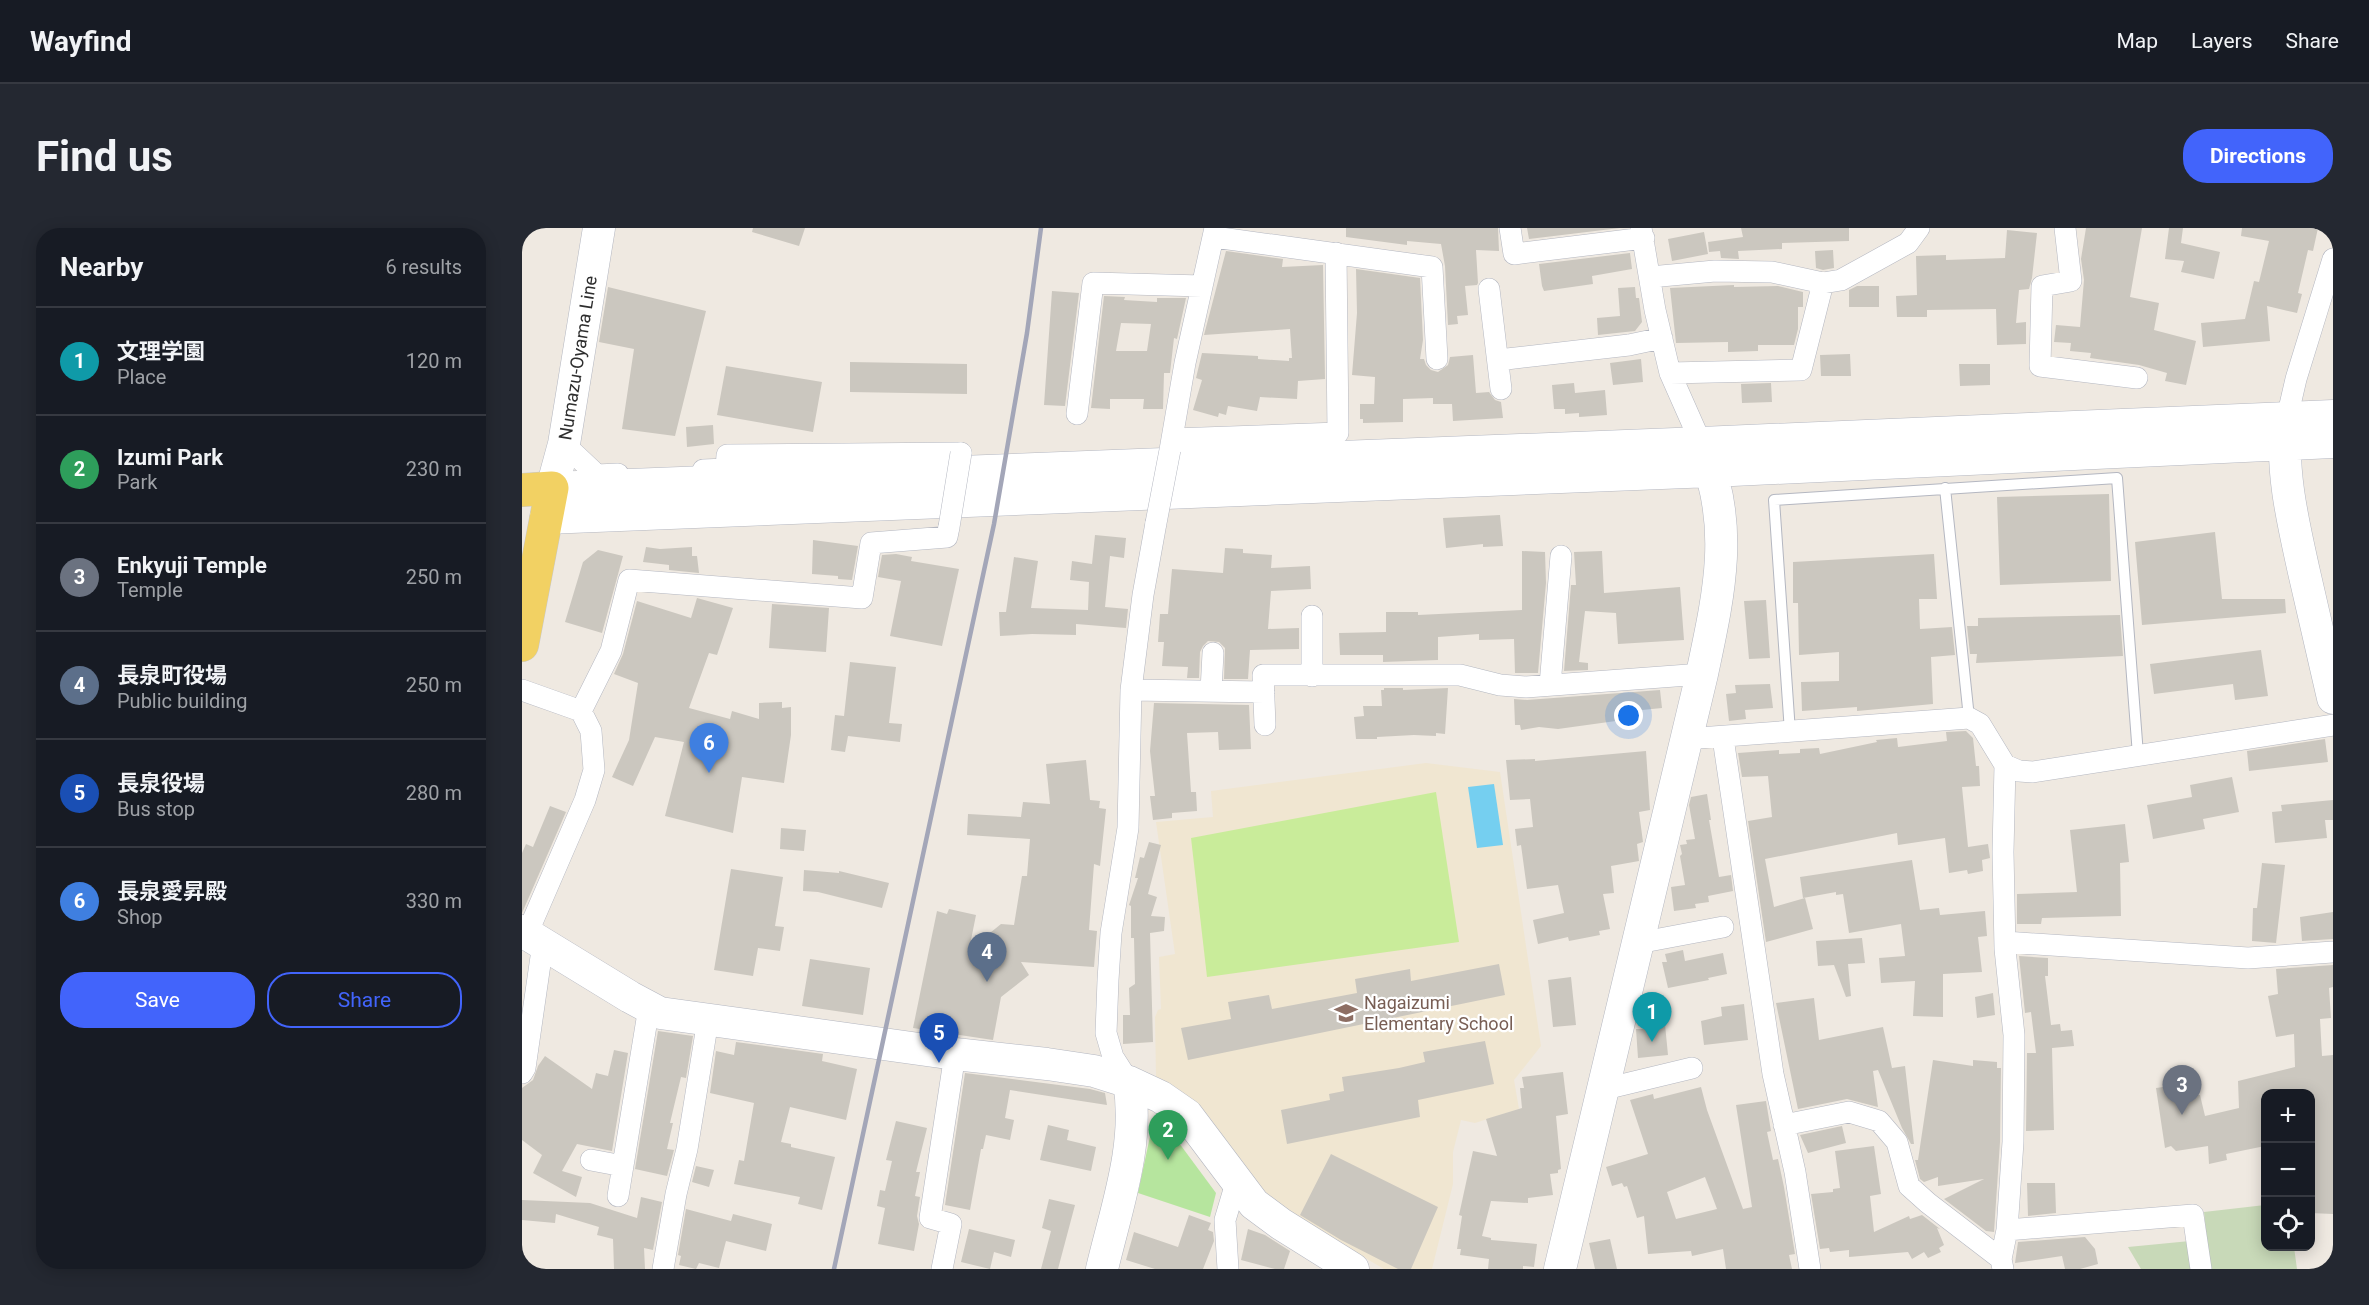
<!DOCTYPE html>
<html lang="en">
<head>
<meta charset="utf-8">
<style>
  :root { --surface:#171b24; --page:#242831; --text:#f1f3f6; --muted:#9ea1a6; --line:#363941; --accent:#4264fb }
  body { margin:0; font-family:Roboto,"Noto Sans JP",sans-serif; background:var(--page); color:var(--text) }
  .controls { position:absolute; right:18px; bottom:18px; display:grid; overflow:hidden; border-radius:12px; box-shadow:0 3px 15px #0003 }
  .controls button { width:54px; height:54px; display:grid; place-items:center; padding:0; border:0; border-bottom:2px solid var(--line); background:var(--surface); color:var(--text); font:30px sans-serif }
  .you { position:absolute; left:1107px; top:488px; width:21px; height:21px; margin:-15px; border:4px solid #fff; border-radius:50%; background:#1a73e8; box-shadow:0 0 0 9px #1a73e833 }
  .badge { display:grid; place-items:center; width:39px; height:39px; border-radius:50%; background:var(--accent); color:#fff; font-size:20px; font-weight:700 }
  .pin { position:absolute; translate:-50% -50px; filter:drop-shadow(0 2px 3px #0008) }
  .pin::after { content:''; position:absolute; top:32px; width:21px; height:18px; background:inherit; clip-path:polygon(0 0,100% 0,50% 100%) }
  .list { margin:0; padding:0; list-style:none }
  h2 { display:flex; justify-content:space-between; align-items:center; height:78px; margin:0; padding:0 24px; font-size:26px }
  h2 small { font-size:20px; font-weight:400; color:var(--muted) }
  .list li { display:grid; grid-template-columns:39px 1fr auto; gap:18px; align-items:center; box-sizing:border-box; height:108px; padding:0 24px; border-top:2px solid var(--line) }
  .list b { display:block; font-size:22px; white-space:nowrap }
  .list p { margin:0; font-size:20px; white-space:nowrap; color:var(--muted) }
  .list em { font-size:20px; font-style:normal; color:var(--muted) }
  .actions { display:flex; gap:12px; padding:18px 24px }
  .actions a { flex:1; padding:14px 0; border:2px solid var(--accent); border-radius:24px; text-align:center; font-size:21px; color:var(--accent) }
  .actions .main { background:var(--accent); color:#fff }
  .icon { flex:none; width:33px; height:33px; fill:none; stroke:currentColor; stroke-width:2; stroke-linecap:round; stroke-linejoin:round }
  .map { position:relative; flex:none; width:1811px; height:1041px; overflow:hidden; border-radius:24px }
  header { display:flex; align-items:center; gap:36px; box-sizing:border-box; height:84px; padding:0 30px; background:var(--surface); border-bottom:2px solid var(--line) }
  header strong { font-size:28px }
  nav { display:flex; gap:33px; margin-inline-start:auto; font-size:21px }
  .intro { display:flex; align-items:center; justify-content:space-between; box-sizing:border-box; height:144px; padding:0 36px }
  h1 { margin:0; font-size:42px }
  .button { padding:15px 27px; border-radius:24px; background:var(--accent); color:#fff; font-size:21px; font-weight:700 }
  main { display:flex; gap:36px; padding:0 36px }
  aside { flex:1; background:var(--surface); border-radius:24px; box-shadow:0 3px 15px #0003 }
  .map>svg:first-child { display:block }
  .education { fill:#f0e6d1 }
  .green { fill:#b6e59e }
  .cemetery { fill:#c8d9b8 }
  .pitch { fill:#c9ec9a }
  .water { fill:#75cff0 }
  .building { fill:#cbc7bf; fill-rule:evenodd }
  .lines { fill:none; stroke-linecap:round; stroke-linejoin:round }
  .lane-casing { stroke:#b4b7c1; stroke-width:12 }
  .street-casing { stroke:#b4b7c1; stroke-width:22 }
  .secondary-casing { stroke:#b4b7c1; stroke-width:33 }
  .primary-casing { stroke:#c9c9c9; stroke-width:34 }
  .lane { stroke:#fff; stroke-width:10 }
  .street { stroke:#fff; stroke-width:21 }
  .secondary { stroke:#fff; stroke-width:32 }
  .primary { stroke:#f2d163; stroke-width:33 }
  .rail { stroke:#a3a6b8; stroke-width:4.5 }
  .street-bridge-casing { stroke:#b4b7c1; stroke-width:22; stroke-linecap:butt }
  .street-bridge { stroke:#fff; stroke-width:21 }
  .labels { text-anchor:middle; stroke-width:4.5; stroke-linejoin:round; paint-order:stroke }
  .street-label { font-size:18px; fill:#2e2e2e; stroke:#fff }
  .education-label { font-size:18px; fill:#785e54; stroke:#fff; text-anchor:start }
</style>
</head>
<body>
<header>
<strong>Wayfind</strong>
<nav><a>Map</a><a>Layers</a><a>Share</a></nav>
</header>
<div class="intro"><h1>Find us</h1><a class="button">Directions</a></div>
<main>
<aside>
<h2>Nearby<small>6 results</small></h2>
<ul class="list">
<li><span class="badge" style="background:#0f9aa8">1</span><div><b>文理学園</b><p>Place</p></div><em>120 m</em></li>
<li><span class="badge" style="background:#2e9e5b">2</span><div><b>Izumi Park</b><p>Park</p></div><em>230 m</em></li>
<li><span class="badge" style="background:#6b7280">3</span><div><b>Enkyuji Temple</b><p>Temple</p></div><em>250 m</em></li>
<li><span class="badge" style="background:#5c6f8a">4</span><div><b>長泉町役場</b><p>Public building</p></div><em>250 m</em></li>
<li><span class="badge" style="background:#1a4fb4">5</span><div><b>長泉役場</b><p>Bus stop</p></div><em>280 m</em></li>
<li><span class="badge" style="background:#3f7fe0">6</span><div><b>長泉愛昇殿</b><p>Shop</p></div><em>330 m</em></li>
</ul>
<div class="actions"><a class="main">Save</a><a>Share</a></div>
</aside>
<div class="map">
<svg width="1811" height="1041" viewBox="0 0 1811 1041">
  <rect width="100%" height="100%" fill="#efe9e1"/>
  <path class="education" d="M904 535 978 544 1019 818 992 852 997 881 953 895 939 892 931 924V956L910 1041H862L749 975 634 849 633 789 636 782 639 781 637 729 653 726 634 594 691 589 689 563Z"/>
  <path class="green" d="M643 896 694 965 688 989 616 965 630 899Z"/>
  <path class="cemetery" d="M1743 977 1744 1018 1772 1019 1775 1041H1688L1682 984Z
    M1668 1013 1671 1041H1619L1606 1019Z"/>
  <path class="pitch" d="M914 564 937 714 685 749 669 610Z"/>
  <path class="water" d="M972 556 981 617 955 620 946 559Z"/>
  <path class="building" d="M231 0H283L277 18 230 4Z
    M824 0H976L977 23 954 22 956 55 955 57 943 58 946 87 935 88 936 96 926 97 923 38 919 16 885 13V17L824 9Z
    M1005 0H1098L1007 11Z
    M1219 0H1327V13L1260 15V21L1216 23 1217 31 1199 30 1198 23 1187 24 1186 14 1221 9Z
    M1564 0H1620L1608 69 1637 75 1632 102 1674 113 1664 157 1643 153 1645 145 1617 137 1568 130 1569 125 1548 123 1549 115 1532 114 1534 97 1558 99 1562 52 1559 31Z
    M1647 0H1661L1659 15 1698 24 1692 51 1659 44 1662 33 1643 31Z
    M1720 0H1796L1791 23 1786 22 1776 65 1780 66 1775 85 1745 78 1748 113 1681 119 1679 95 1723 91 1732 53 1737 54 1747 13 1719 8Z
    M1485 2 1515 5 1510 50 1507 61 1497 62 1494 95 1504 94V116L1475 117 1474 81 1405 82V89H1375L1374 68 1395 67 1394 28 1424 27V32L1483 30Z
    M1182 4 1186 26 1150 33 1146 11Z
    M1311 22 1312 40 1301 42 1294 40 1293 23Z
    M704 23 761 31 760 39 801 37 803 151 776 153 775 171 738 169 735 183 706 178 704 187 697 185 696 189 671 182 680 152 674 150 680 125 736 128V131L767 133V130H770L768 101 682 107Z
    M1108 25 1110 41 1070 48 1071 56 1022 63 1020 58 1017 36Z
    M834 41 898 50 901 112 898 131H902L904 137 909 142 916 144 926 137 928 129 951 127 954 165 967 164 973 172 979 174 981 190 931 193 930 176H911V170L881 171V194L841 195V191H838V176H852L853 149 830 147 835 85Z
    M1212 57V59L1256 58 1281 64V79H1276V101L1272 117H1236V123L1206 124V114L1154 115 1148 60Z
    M1335 58H1357V79H1327V62Z
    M86 59 184 83 153 208 100 201 112 121 77 114Z
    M1113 59 1114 70H1117L1120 94 1113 103 1076 107 1075 90 1098 88 1096 60Z
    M530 63 557 65 543 178 522 177Z
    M582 68 603 69 602 72 635 74V70H664L655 111 652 110 648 145H642L641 181H621L622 171H588V181L569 180ZM599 95 629 96 625 123H594Z
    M1328 126 1329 148H1299L1298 127Z
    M1119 131 1121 154 1091 157 1088 135Z
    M328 134 445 136V166L328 164Z
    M1437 136H1468V157L1438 158Z
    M204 138 300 154 291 204 195 187Z
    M1052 155 1053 165 1083 162 1085 187 1057 189V185L1043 186V181H1032L1030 157Z
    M1249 155 1250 174 1220 175 1219 156Z
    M191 197 192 216 165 219 164 199Z
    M1587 266 1589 353 1478 357 1475 269Z
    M978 287 981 318 961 319V316L924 320 921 290Z
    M1693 304 1700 371H1763L1764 385 1620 397 1613 314Z
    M573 307 604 310 602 330 588 328 583 379 606 381 604 400 554 396V407L510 406 478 408 477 384H484L492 329 516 333 509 380 566 382 567 354 548 352 550 333 570 336Z
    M291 312 336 318 330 352 316 351V348L290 346Z
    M124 319 138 321 170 319V328H175L177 345 147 342V337L121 334Z
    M703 320 721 321V325L750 327 749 340 788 338 789 361 749 363 746 401 777 400V421L728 422 726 451H702L703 420 697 414 686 413 681 418 678 424 677 450H665L666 439 640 438 642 414H636L638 386H646L650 341 701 345Z
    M76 322 101 328 80 405 43 394 61 334Z
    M1000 323 1023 324 1024 355 1016 445H993L992 411 957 412V406L916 409V432L861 434V427H818L817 405 864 404V384H896V387L1000 382Z
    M1080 323 1082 365 1158 359 1162 412 1096 416 1094 385 1063 383 1057 434 1066 435V442L1042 443 1049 357H1054L1052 324Z
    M374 326 390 329 389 333 437 341 420 418 368 408 379 353 356 349 360 327Z
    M1412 326 1415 371H1397L1398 401 1430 399 1433 427 1409 429 1411 476 1335 483V479L1280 483 1279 454 1317 453V424L1277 427 1276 375H1271V334Z
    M175 370 211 380 195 427 187 425 167 480 208 491 210 483 237 491V475L260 474V480L269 479V507L262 555 220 549 211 605 143 588 162 514 133 509 111 558 90 549 107 512 116 455 92 446 101 426 115 373 169 390Z
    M1244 372 1248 430 1227 431 1222 373Z
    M250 376 307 380 304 424 247 420Z
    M1598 387 1601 428 1454 435 1455 426H1448L1445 398H1456V390Z
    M1739 422 1746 468 1713 472 1711 456 1632 466 1628 436Z
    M328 434 374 439 367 495 380 496 378 514 326 508 323 524 309 522 313 487 322 488Z
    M1248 456 1251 480 1223 482 1224 491 1207 493 1204 466 1214 465 1213 457Z
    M862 460H881V462L926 460 923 506 914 505V508L892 507 855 509V511H834L832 489 842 488 841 478H860L859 462H862Z
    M1138 462 1140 480 1100 484 1101 492 1036 501 1017 499 999 502 998 497H993L992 471 1005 472Z
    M632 475 727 477 729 521 697 522 696 504 665 505 669 564H674L675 583 650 585V590L631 592 628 568H633L628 523Z
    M1444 503 1451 510 1454 538H1457L1458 558 1440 559 1446 619 1466 616 1468 630 1460 632 1461 643 1446 646 1445 642 1427 645 1423 610 1376 617 1375 605 1243 631 1252 679 1283 670 1291 701 1244 714 1226 593 1250 589 1246 548 1220 549 1216 525 1257 522V526L1278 525V521L1297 520 1298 526 1355 514 1354 512 1375 510 1376 519 1425 513 1424 504Z
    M1803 511 1806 534 1727 543 1725 523Z
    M1124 523 1128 582 1117 584 1121 614 1115 616 1117 633 1089 638 1092 665 1081 666 1088 701 1077 703 1078 707 1047 713 1046 709 1016 716 1011 692 1042 685 1036 657 1005 661 999 617 995 618 993 601 1011 599 1008 571 988 572 984 532 1013 531V533Z
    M564 532 568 572 578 573 577 580 584 581 578 638 572 636 567 702 575 703 572 739 499 734 507 747 479 769 471 812 391 800 415 683 425 686 427 681 454 687 447 722 479 696 492 697 500 648H505L508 611 445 607 446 586 499 589 501 574 528 576 524 536Z
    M1710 549 1717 584 1681 591 1683 601 1631 611 1625 577 1670 569 1668 557Z
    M1185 566 1189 592H1187L1197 649 1209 647 1211 663 1186 668 1187 674 1173 676 1174 680 1152 683 1149 659 1163 657 1158 628 1160 626 1158 617 1165 616 1164 612 1173 611 1167 577 1169 569Z
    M1811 572V592H1803L1805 610 1753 615 1750 584 1760 583 1759 577Z
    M28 578 44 584 0 685V625L4 616 11 619Z
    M1603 596 1607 634 1598 635 1599 688 1520 690 1519 696H1495V666L1555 664 1548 602Z
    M259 600 284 602 282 623 258 621Z
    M627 614 639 617 626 666 635 669 629 688 643 689 642 703 628 705 631 814 601 816V787H608L607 760 613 756 612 710H609V678L607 677 616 650H613L618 629 622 630Z
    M1390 632 1398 682 1417 680 1418 687 1463 683 1465 708 1456 709 1460 744 1421 746V789L1391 788 1393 753 1359 755 1357 730 1383 728 1379 696 1327 705 1321 666 1314 667V664L1281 670 1278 649Z
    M1740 635 1763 637 1754 715 1730 713 1731 680H1735Z
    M209 641 261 649 253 698 262 699 258 723 236 720 231 748 192 742Z
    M282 642 317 645V643L367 655 360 680 296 664 281 663Z
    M1811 684V711L1780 713 1778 689Z
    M1340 710 1343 735 1326 736 1329 768 1324 769 1312 737 1296 738 1294 713Z
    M1161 722 1163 733 1201 725 1205 746 1186 750 1187 752 1146 760 1140 734H1145L1143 726Z
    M1497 728 1526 730V748H1523L1529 797 1538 796 1539 803 1550 802 1552 818 1530 820 1532 902 1504 903 1505 825H1514L1509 784 1503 785Z
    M288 731 348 740 341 787 280 778Z
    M977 736 983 767 666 832 659 800 709 791 706 774 747 767 750 781 835 765 833 751 888 741 889 753Z
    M1811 737V759L1807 760 1809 790 1798 791 1800 828 1811 827V986L1788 985V866H1743V918L1704 926 1705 932 1687 936 1686 918 1654 923 1649 918 1643 920 1634 860 1663 856 1664 867H1678L1683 888 1717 880 1716 853 1773 839 1772 806 1754 809 1746 768 1756 766 1754 741Z
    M1049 749 1054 797 1031 799 1026 752Z
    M1471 765 1473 787 1455 790 1453 769Z
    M1292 770 1297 812 1361 799 1370 840 1383 838 1392 916H1389L1380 900 1356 842 1351 843 1356 879 1325 871 1276 881 1254 775Z
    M1222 776 1226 812 1182 817 1179 793 1200 788 1199 779Z
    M1142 786 1146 827 1116 830 1114 801H1123L1120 789Z
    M136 803 171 808 164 850 159 849 148 895H151L145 921 152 922 145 948 113 941Z
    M963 813 972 856 896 872 898 889 765 916 759 882 808 872 807 866 822 863 820 849 877 840 903 834 901 824Z
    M214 814 301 826 300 833 335 841 324 892 268 879 259 914 269 916V919L313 929 300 982 276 976 278 969 212 956 217 932 222 933 232 875 188 865 194 823 212 827Z
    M92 822 106 825 90 923 55 916 40 943 60 949 54 969 11 945 20 927 0 912V860L11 852 16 838 23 828 70 861 74 845 86 848Z
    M1411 832 1451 838V832L1475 834V840H1479L1478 914 1472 1004 1464 1003 1422 971 1462 951 1416 958V949L1402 954 1398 951 1393 932H1396Z
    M1041 844 1046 886 1034 888 1039 941 1036 942V945L1028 946 1031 967 1006 970V975L969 973 960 1008 969 1010V1012L1015 1016 1012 1039 1001 1038V1041H966L967 1031 938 1027 939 1021H935L940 988 937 987 951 923 975 928 964 891 1000 880 998 860H1002L1000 849Z
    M443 845 568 861 583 865 585 877 488 862 483 890 492 892 488 912 464 907 461 921H459L448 982 423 977Z
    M1179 859 1185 882 1221 981 1230 979 1214 877 1244 873 1249 903 1245 904 1251 932 1256 931 1262 959 1273 1026 1267 1027 1270 1041H1204L1201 1021 1170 1028 1169 1023 1126 1026 1122 988 1115 990 1105 958 1102 959 1100 955 1090 958 1084 939 1126 926 1108 872 1131 866 1132 871ZM1183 949 1195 981 1154 991 1145 964Z
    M374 893 405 900 394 944H398L393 968 398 969 395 988 397 996 392 1023 356 1016 363 980 355 978 358 962 363 963 370 933 364 932Z
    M526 897 547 902 545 912 574 919 569 943 518 932Z
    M1320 898 1324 915 1286 925 1278 907Z
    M1352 918 1359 966 1348 968 1352 1004 1387 988 1388 991 1400 987 1418 1001 1415 1000 1422 1017 1417 1020 1419 1024 1406 1030 1402 1024 1390 1031 1386 1024 1327 1029V1022L1308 1024 1307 1020 1298 1021 1289 966 1311 964V961L1318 960 1313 923Z
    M809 926 916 979 889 1041H876L819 1012 778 987Z
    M174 938 192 942 187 959 170 954Z
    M1505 955H1533L1534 985 1506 988Z
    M119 969 140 974 131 1022 122 1020 123 1041H92L91 1011 75 1007 77 999 34 986 33 995 0 992V972L68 975 115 990Z
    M527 971 553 977 536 1041H519L529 1003 520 1000Z
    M164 981 209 993 211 986 250 996 244 1023 204 1013 197 1040 177 1035 174 1041 157 1037 159 1028 156 1027Z
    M667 987 689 995 686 1002 691 1004 692 1013 681 1041H633L604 1032 612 1004 656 1019Z
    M447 1001 493 1012 489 1029 472 1024 468 1041 439 1034Z
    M726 1001 743 1007 768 1023 762 1041H753L719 1032Z
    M1563 1009 1573 1021 1576 1036 1558 1041H1543L1540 1028 1493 1035 1496 1014Z
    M1088 1011 1095 1041H1073L1067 1015Z"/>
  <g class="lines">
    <g class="lane-casing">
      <path id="lane" d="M1423 260 1447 490
        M1268 504 1252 272 1595 250 1616 527"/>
    </g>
    <g class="street-casing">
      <path id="street" d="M988 0 992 26 1122 10
        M1119 0 1133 82 1148 145 1179 215
        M1543 0 1549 53 1520 58 1518 138 1615 150
        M692 9 910 39 915 131
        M1128 49 1193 43 1250 44 1301 55
        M967 61 979 161
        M976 132 1107 117 1140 110
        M1148 145 1279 142 1301 55 1319 52 1386 15 1397 0
        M555 186 571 55 680 58
        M1765 190 1774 151 1811 31
        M651 211 816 205 814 25
        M42 216 75 247 96 246
        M648 222 663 135 693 0
        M181 242 204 241 205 227 439 225
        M790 388V448
        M1028 457 1039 328
        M0 462 59 483 89 423 107 352 340 370 349 315 425 309 427 299
        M609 462 742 464
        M689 463 691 425
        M743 497 741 447H938L978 457 1004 459 1180 446
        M1201 510 1251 846 1273 944 1288 1041
        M1163 511 1447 490 1458 496 1483 537
        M5 706 63 572 72 542 69 503 59 483
        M1483 714 1726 730 1811 724
        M1116 715 1201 699
        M0 845 3 840 21 715
        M607 854 591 829 584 805 586 752 589 705 606 600 609 462 621 367 634 295
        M1091 859 1170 840
        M1262 897 1327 884 1357 893 1375 914 1387 958 1406 975 1479 1031
        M69 932 101 938
        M96 968 127 779
        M1485 1002 1671 987 1679 1041
        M141 1041 154 966 165 921 186 792
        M420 1041 429 996 408 990 433 826
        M706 1041 703 992 714 955
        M1481 1041 1479 1031 1485 1002 1491 914 1492 807 1483 721 1481 624 1483 537 1497 543 1511 544 1811 497"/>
    </g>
    <g class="secondary-casing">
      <path id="secondary" d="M77 0 42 216 30 260 1179 215 1811 188
        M1764 194C1759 245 1771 294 1782 344 1792 386 1801 428 1811 470
        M24 290 1190 243 1811 214
        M0 703 108 769 138 785 433 826 525 836 572 843 607 854 639 869 665 887 732 976 759 996 831 1041
        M580 1041C594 981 618 916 607 854
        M1038 1041 1180 446C1196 370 1213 300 1182 225"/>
    </g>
    <g class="primary-casing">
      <path id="primary" d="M0 262 30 260 0 417"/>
    </g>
    <use href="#lane" class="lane"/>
    <use href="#street" class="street"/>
    <use href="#secondary" class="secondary"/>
    <use href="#primary" class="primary"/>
    <path class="rail" d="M312 1041 472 296 505 105 519 0"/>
    <g class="street-bridge-casing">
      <path id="street-bridge" d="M634 295 648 222
        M427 299 439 225"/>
    </g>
    <use href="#street-bridge" class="street-bridge"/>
  </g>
  <defs>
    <g id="school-bare" transform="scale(1.8)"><path d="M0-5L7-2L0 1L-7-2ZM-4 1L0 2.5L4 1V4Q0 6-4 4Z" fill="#8d6e63" stroke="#fff" stroke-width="2.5" paint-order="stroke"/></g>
  </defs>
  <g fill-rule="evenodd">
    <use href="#school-bare" x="824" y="785"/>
  </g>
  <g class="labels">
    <g class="street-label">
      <text transform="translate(56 130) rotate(-81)" y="6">Numazu-Oyama Line</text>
    </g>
    <g class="education-label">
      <text x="842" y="781">Nagaizumi<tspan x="842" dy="21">Elementary School</tspan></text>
    </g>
  </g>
</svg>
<div class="controls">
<button>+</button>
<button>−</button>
<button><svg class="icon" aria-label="locate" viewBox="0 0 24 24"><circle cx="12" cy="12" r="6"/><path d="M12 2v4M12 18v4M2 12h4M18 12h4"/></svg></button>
</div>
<div class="you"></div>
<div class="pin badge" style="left:1130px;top:814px;background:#0f9aa8">1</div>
<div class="pin badge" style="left:646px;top:932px;background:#2e9e5b">2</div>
<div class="pin badge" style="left:1660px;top:887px;background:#6b7280">3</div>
<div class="pin badge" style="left:465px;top:754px;background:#5c6f8a">4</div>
<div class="pin badge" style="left:417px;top:835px;background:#1a4fb4">5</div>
<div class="pin badge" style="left:187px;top:545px;background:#3f7fe0">6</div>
</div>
</main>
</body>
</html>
